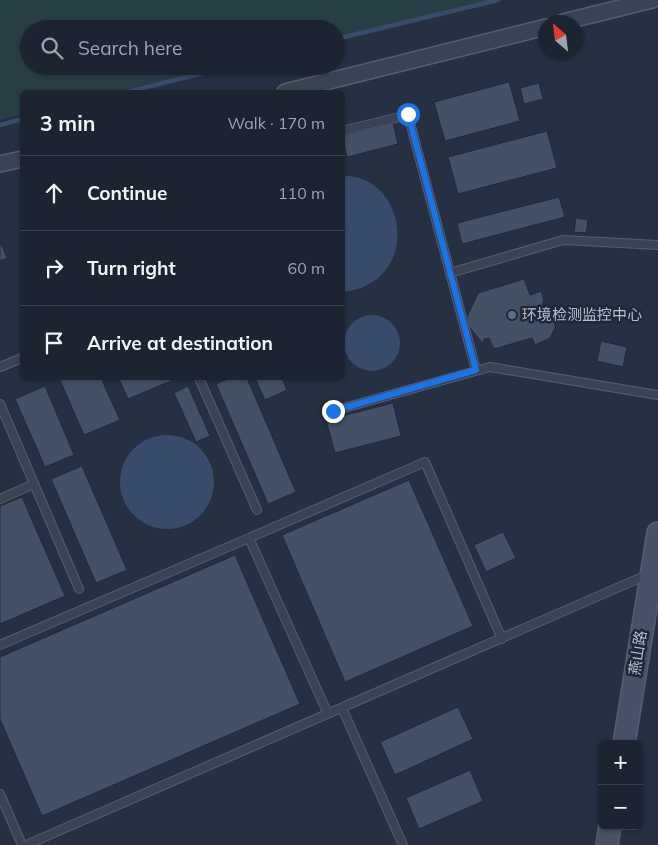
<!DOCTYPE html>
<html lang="en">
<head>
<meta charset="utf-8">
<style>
  :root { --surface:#1c2432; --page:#29303e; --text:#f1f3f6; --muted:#a0a4ac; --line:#3a414d }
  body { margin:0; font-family:Mulish,"Noto Sans SC",sans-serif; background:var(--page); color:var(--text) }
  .controls { position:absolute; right:15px; bottom:15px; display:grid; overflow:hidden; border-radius:8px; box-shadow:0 1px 4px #0004 }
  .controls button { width:45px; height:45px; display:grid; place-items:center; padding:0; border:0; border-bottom:1px solid var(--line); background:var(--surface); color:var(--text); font:25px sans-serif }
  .compass { position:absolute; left:538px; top:15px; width:45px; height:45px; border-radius:50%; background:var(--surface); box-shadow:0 1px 4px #0004; rotate:332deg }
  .stop { position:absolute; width:15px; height:15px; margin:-11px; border:4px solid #1a73e8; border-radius:50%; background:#fff }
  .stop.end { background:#1a73e8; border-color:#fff; box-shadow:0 1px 5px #0008 }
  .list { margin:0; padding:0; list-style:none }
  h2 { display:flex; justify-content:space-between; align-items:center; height:65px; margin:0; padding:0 20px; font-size:21px }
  h2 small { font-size:16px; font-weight:400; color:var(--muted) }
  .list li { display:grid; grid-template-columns:32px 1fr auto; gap:15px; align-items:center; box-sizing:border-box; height:75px; padding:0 20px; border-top:1px solid var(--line) }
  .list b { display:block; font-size:19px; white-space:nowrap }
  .list em { font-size:16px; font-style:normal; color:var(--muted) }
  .icon { flex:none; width:28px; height:28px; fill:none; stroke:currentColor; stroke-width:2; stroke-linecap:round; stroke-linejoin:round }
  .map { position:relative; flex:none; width:658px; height:845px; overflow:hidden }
  .search { position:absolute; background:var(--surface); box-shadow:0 1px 4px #0004; left:20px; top:20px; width:325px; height:55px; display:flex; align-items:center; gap:12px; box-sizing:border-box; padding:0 18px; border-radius:28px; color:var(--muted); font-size:19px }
  .panel { position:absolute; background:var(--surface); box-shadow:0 1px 4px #0004; left:20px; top:90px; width:325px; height:290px; border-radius:8px }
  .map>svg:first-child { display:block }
  .green { fill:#273f44 }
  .water { fill:#384b6b }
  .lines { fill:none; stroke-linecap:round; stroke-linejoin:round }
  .stream { stroke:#384b6b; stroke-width:4.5 }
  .building { fill:#445065; stroke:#202a3a }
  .lane-casing { stroke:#555e6d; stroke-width:10 }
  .street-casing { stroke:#555e6d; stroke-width:18 }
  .secondary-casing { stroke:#555e6d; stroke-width:24 }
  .lane { stroke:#3a4353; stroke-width:8 }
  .street { stroke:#3a4353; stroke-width:15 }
  .secondary { stroke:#485166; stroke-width:21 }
  .route { stroke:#1a73e8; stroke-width:6 }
  .service-dot { fill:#5c6f8a; stroke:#1e2838; stroke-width:2 }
  .labels { text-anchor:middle; stroke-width:5; stroke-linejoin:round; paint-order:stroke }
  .poi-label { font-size:15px; fill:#b7becd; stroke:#1e2838; text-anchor:start }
  .street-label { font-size:15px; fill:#b7becd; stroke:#1e2838 }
</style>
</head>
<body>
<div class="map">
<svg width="658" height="845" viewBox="0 0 658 845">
  <rect width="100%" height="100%" fill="#253043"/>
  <path class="green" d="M0 0H504L336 40V29H29V66H225L114 92H22V114L0 120Z"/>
  <path class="water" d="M343 176C408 174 423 283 343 292Z
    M344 343a28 28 0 1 1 56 0a28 28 0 1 1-56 0Z
    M120 482a47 47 0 1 1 94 0a47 47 0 1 1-94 0Z"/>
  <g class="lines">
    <path class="stream" d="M336 39 498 0
      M127 92 231 66
      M0 125 22 119"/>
  </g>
  <path class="building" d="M509 82 520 121 445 141 434 102Z
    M539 83 543 99 524 104 520 88Z
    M393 123 398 144 347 157 342 136Z
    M547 131 557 168 458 194 448 157Z
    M559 197 565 217 462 244 457 223Z
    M576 218 588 220 586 233 574 232Z
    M0 241 7 258 0 261Z
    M524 279 530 295 541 291 544 301 542 305 548 313 552 312 554 317 555 328 550 338 535 345 532 338 494 349 489 338 484 339 483 344 468 325 467 317 478 293Z
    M601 341 627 347 623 367 597 361Z
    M59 378H101L120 420 84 435Z
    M123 378H178L128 399 119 379Z
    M230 378H247L296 492 268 504 216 384Z
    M255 378H282L287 390 265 400Z
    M45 386 74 455 45 467 15 399Z
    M188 386 210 436 196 442 174 393Z
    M393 403 401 436 335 453 326 420Z
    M82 466 127 570 96 583 51 479Z
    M409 480 473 626 345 682 282 535Z
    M22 497 65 596 0 624V506Z
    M503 532 516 558 486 572 474 545Z
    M235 555 300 704 42 816 0 719V657Z
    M458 707 473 739 395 775 380 742Z
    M470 770 483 801 419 829 406 798Z"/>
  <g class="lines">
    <g class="lane-casing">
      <path id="lane" d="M342 131 408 115 476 370
        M450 273 563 240 658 245
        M0 367 22 358
        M199 378 257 510
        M0 404 79 589
        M333 411 490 367 658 395
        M0 499 34 484
        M249 538 425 462 502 639
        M0 645 249 538 328 714
        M342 708 403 845
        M0 794 22 845
        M26 845 649 574"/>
    </g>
    <g class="street-casing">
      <path id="street" d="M563 22 652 0
        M285 92 546 27
        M0 164 22 159"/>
    </g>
    <g class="secondary-casing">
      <path id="secondary" d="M624 744 658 533
        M607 845 610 826"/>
    </g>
    <use href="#lane" class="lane"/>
    <use href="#street" class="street"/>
    <use href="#secondary" class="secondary"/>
  </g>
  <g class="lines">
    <path class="route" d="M333 411 476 370 408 114"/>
  </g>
  <circle class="service-dot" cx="512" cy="315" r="5"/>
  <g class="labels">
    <g class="poi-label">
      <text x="522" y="320">环境检测监控中心</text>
    </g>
    <g class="street-label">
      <text transform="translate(638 653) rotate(-81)" y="5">燕山路</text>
    </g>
  </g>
</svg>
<div class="controls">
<button>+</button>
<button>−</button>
</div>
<svg class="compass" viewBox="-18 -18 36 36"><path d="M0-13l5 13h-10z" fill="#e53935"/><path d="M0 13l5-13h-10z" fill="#a0a4ac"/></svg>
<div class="stop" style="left:408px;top:114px"></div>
<div class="stop end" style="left:333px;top:411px"></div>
<div class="search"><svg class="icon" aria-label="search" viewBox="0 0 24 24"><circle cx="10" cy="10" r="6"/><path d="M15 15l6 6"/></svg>Search here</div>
<section class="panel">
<h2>3 min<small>Walk · 170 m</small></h2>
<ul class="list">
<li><svg class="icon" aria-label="ahead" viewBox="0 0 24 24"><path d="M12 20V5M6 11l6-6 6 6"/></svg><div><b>Continue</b></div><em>110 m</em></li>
<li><svg class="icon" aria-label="right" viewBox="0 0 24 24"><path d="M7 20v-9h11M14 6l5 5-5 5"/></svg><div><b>Turn right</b></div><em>60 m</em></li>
<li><svg class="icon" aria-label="arrive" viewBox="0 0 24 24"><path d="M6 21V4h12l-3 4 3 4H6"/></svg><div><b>Arrive at destination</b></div></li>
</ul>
</section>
</div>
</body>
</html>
